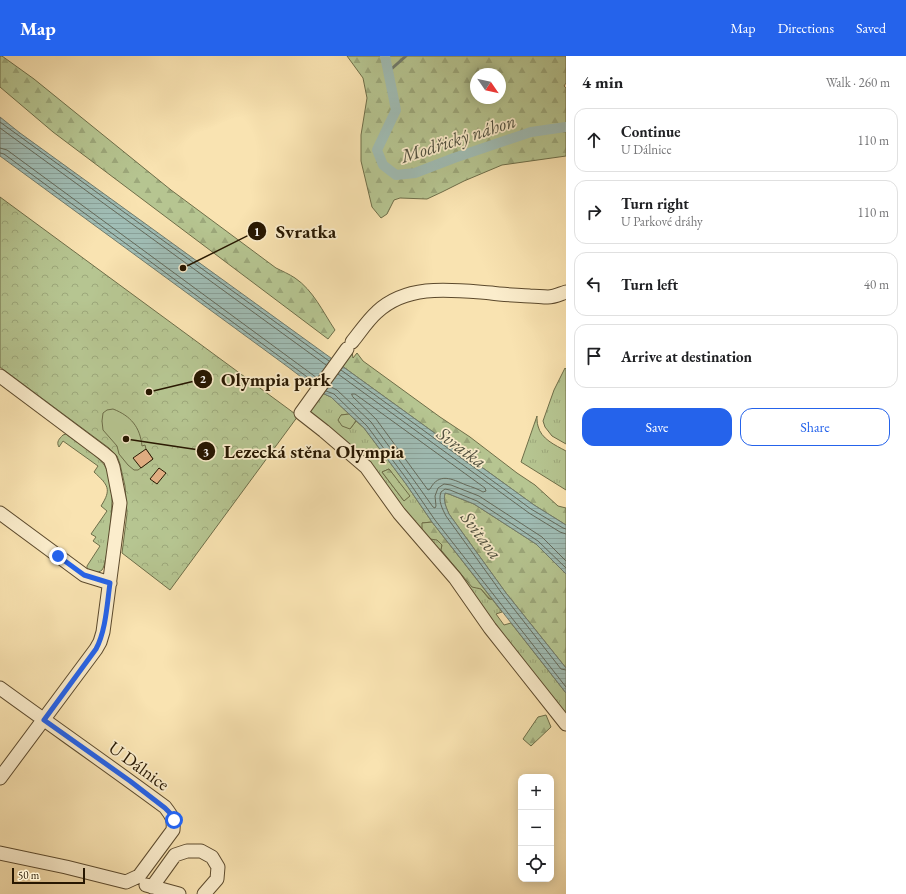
<!DOCTYPE html>
<html lang="en">
<head>
<meta charset="utf-8">
<style>
  :root { --surface:#fff; --page:#f6f6f6; --text:#202124; --muted:#757577; --line:#e0e0e0; --accent:#2563eb }
  body { margin:0; font-family:"EB Garamond",serif; background:var(--page); color:var(--text) }
  .controls { position:absolute; right:12px; bottom:12px; display:grid; overflow:hidden; border-radius:8px; box-shadow:0 2px 10px #0003 }
  .controls button { width:36px; height:36px; display:grid; place-items:center; padding:0; border:0; border-bottom:1px solid var(--line); background:var(--surface); color:var(--text); font:20px sans-serif }
  .compass { position:absolute; left:470px; top:12px; width:36px; height:36px; border-radius:50%; background:var(--surface); box-shadow:0 2px 10px #0003; rotate:124deg }
  .scale { position:absolute; left:12px; bottom:10px; width:73px; box-sizing:border-box; padding-left:4px; border:2px solid #271701; border-top:0; font-size:11px; line-height:14px; white-space:nowrap; color:#271701; -webkit-text-stroke:3px #fbedcc; paint-order:stroke }
  .stop { position:absolute; width:12px; height:12px; margin:-9px; border:3px solid #2563eb; border-radius:50%; background:#fff }
  .stop.end { background:#2563eb; border-color:#fff; box-shadow:0 1px 4px #0008 }
  .list { margin:0; padding:0; list-style:none }
  h2 { display:flex; justify-content:space-between; align-items:center; height:52px; margin:0; padding:0 16px; font-size:17px }
  h2 small { font-size:13px; font-weight:400; color:var(--muted) }
  .list li { display:grid; grid-template-columns:26px 1fr auto; gap:12px; align-items:center; box-sizing:border-box; height:64px; margin:0 8px 8px; padding:0 8px; border:1px solid var(--line); border-radius:12px }
  .list b { display:block; font-size:15px; white-space:nowrap }
  .list p { margin:0; font-size:13px; white-space:nowrap; color:var(--muted) }
  .list em { font-size:13px; font-style:normal; color:var(--muted) }
  .actions { display:flex; gap:8px; padding:12px 16px }
  .actions a { flex:1; padding:9px 0; border:1px solid var(--accent); border-radius:12px; text-align:center; font-size:14px; color:var(--accent) }
  .actions .main { background:var(--accent); color:#fff }
  .icon { flex:none; width:22px; height:22px; fill:none; stroke:currentColor; stroke-width:2; stroke-linecap:round; stroke-linejoin:round }
  .map { position:relative; flex:none; width:566px; height:838px; overflow:hidden }
  header { display:flex; align-items:center; gap:24px; box-sizing:border-box; height:56px; padding:0 20px; background:var(--accent); color:#fff }
  header strong { font-size:19px }
  nav { display:flex; gap:22px; margin-inline-start:auto; font-size:14px }
  main { display:flex }
  aside { flex:1; background:var(--surface) }
  .map>svg:first-child { display:block }
  .grass { fill:url(#grass-tufts); stroke:#6e6e49; fill-rule:evenodd }
  .forest { fill:url(#forest-firs); stroke:#6e6e49; fill-rule:evenodd }
  .park { fill:url(#park-crowns); stroke:#6e6e49 }
  .garden { fill:#b6c591; stroke:#6e6e49 }
  .water { fill:url(#water-rules); stroke:#707b6d }
  .lines { fill:none; stroke-linecap:round; stroke-linejoin:round }
  .shore { stroke:#646a5b; stroke-width:1 }
  .stream { stroke:#707b6d; stroke-width:3 }
  .canal { stroke:#a0bdb5; stroke-width:10 }
  .building { fill:#e4b185; stroke:#271701 }
  .minor-casing { stroke:#5c4a2d; stroke-width:15 }
  .minor { stroke:#fbedcc; stroke-width:13 }
  .route { stroke:#2563eb; stroke-width:5 }
  .labels { text-anchor:middle; stroke-width:3.5; stroke-linejoin:round; paint-order:stroke }
  .street-label { font-size:18px; fill:#271701; stroke:#fbedcc }
  .water-label { font-size:19px; font-style:italic; fill:#515140; stroke:#fbedcc }
  .leader { fill:none; stroke:#271701; stroke-width:1.5 }
  .callout-dot { fill:#271701; stroke:#fbedcc; stroke-width:1.5 }
  .mark-label { font-size:12px; text-anchor:middle; font-weight:bold; fill:#fff }
  .callout-label { font-size:19px; text-anchor:middle; font-weight:bold; fill:#271701; stroke:#fbedcc; stroke-width:3.5; stroke-linejoin:round; paint-order:stroke }
</style>
</head>
<body>
<header>
<strong>Map</strong>
<nav><a>Map</a><a>Directions</a><a>Saved</a></nav>
</header>
<main>
<div class="map">
<svg width="566" height="838" viewBox="0 0 566 838">
  <defs>
    <pattern id="grass-tufts" width="24" height="20" patternUnits="userSpaceOnUse"><rect width="24" height="20" fill="#b6c591"/><path d="M3 7l-1-3M5 7V3M7 7l1-3M15 17l-1-3M17 17v-4M19 17l1-3" fill="none" stroke="#9ca87b"/></pattern>
    <pattern id="forest-firs" width="22" height="20" patternUnits="userSpaceOnUse"><rect width="22" height="20" fill="#b6c591"/><path d="M5 1l3.5 6h-7zM16 11l3.5 6h-7z" fill="#9ca87b"/></pattern>
    <pattern id="park-crowns" width="20" height="18" patternUnits="userSpaceOnUse"><rect width="20" height="18" fill="#b6c591"/><path d="M2 6a3 3 0 1 1 6 0M12 15a3 3 0 1 1 6 0" fill="none" stroke="#9ca87b"/></pattern>
    <pattern id="water-rules" width="6" height="5" patternUnits="userSpaceOnUse"><rect width="6" height="5" fill="#a0bdb5"/><path d="M0 2.5h6" fill="none" stroke="#8aa29a"/></pattern>
  </defs>
  <rect width="100%" height="100%" fill="#f9e3b1"/>
  <filter id="stains"><feTurbulence type="fractalNoise" baseFrequency=".005" numOctaves="4"/><feColorMatrix values="0 0 0 0 .2 0 0 0 0 .09 0 0 0 0 .02 0 0 0 .5 -.17"/></filter>
  <radialGradient id="worn" r=".72"><stop offset=".6" stop-color="#630" stop-opacity="0"/><stop offset="1" stop-color="#630" stop-opacity=".3"/></radialGradient>
  <path class="grass" d="M565 312 566 313V388L552 380 545 371 543 365 554 334Z
    M322 337 331 341 349 358 341 359 350 373 356 365 364 372 406 428 432 466 422 467 442 489 441 494 481 533 489 543H492L502 556 496 558 504 569 511 567 566 637V662L453 514 311 361 309 353ZM389 413 409 440 404 445 382 416Z
    M537 360C537 363 537 367 538 370 541 383 555 389 566 395V434L521 406Z
    M66 378C76 386 103 402 107 414 110 420 112 428 112 435 113 446 108 507 102 514 98 518 91 515 87 513V510L100 490 93 485 96 481 91 478 107 455 101 450C112 433 108 429 94 416L98 410 63 385 59 391C56 386 59 383 63 379Z"/>
  <path class="forest" d="M0 0H2L34 23 171 134 276 212C282 215 289 218 295 222 313 234 323 256 335 274L328 283 53 76 0 31Z
    M347 0H566V27L564 30 566 32V100L502 109 464 125 442 136 427 143 400 142 394 144 387 158 381 162 372 151 361 105V79L367 42 363 22ZM476 18H500V42H476Z
    M352 296 353 302 357 297 363 305 440 361 470 381 517 417 535 429 558 450 566 452V469L534 449 342 310Z
    M349 358 356 365 350 373 342 370 338 364 341 359Z
    M389 413 410 440 404 445 382 416Z
    M445 437 449 438 474 448 536 488 566 518V612L506 537 449 458C446 451 443 445 445 437Z
    M432 466 492 543H490L481 533 472 531 441 494 442 489 437 484 430 483 422 475V467Z
    M546 659 551 671 531 690 523 683 538 661Z"/>
  <path class="park" d="M0 141 298 360 170 534 122 497 127 458 125 430 120 408 117 400 109 392 0 311Z"/>
  <path class="garden" d="M113 353C131 360 140 371 142 390L145 389 146 393 153 403 138 414H134L128 409 119 398 117 390 103 374 102 365 103 357 107 354Z"/>
  <path class="water" d="M0 61 20 77 534 449 566 469V518L536 488 474 448 449 438 445 437C443 445 446 451 449 458L506 537 566 612V637L432 466 406 428 364 372 331 341 322 337 288 311 0 100Z"/>
  <g class="lines">
    <path class="shore" d="M0 66 329 305
      M0 72 326 309
      M0 92 7 94 317 322
      M0 97 4 98 314 326
      M341 314 531 453 563 472 566 473
      M338 318 529 457 560 476 566 478
      M329 330 337 334 371 366 413 423 433 451 435 452 436 450 435 440 438 432 444 428 451 429 479 440 542 481 566 505
      M326 335 334 338 367 370 409 426 435 464 566 631
      M352 338H355L485 432 486 435 483 436C478 433 472 431 466 429 452 423 439 416 430 433L428 434 376 363 353 341Z
      M566 512 538 485 477 445 450 434 445 433 441 436C438 445 442 452 446 460L503 539 561 613 566 614"/>
    <path class="stream" d="M388 16 406 0"/>
    <path class="canal" d="M385 0 396 54 377 94 383 109 396 119 415 117 454 102 531 76 566 71"/>
  </g>
  <path class="building" d="M146 393 153 403 141 412 133 402Z
    M159 412 166 417 157 428 150 423Z"/>
  <g class="lines">
    <g class="minor-casing">
      <path id="minor" d="M352 286C360 276 368 264 377 256 408 227 453 234 491 237 504 239 517 239 530 240 536 240 542 241 548 241 554 241 560 238 566 236
        M347 293 301 357 324 375 366 411 399 457 455 522 490 572 566 668
        M0 320 103 397 110 403 113 411 120 447 103 576 100 586 96 593 0 722
        M0 457 84 519 110 527
        M0 632C55 672 111 711 165 751 172 760 174 763 173 774L139 820 126 826 66 811 0 797
        M146 829 179 838
        M152 831 175 799 187 795H201L212 801 218 811 217 823 204 838"/>
    </g>
    <use href="#minor" class="minor"/>
  </g>
  <g class="lines">
    <path class="route" d="M58 500 84 519 110 527C107 548 106 574 96 593L44 664 130 725 165 752 170 757 174 764"/>
  </g>
  <g class="labels">
    <g class="street-label">
      <text transform="translate(139 710) rotate(36)" y="6">U Dálnice</text>
    </g>
    <g class="water-label">
      <text transform="translate(458 82) rotate(-18)" y="7">Modřický náhon</text>
      <text transform="translate(462 391) rotate(36)" y="7">Svratka</text>
      <text transform="translate(482 479) rotate(53)" y="7">Svitava</text>
    </g>
  </g>
  <path class="leader" d="M183 212L257 175M149 336L203 323M126 383L206 395"/>
  <g class="callout-dot">
    <circle cx="183" cy="212" r="4"/>
    <circle cx="149" cy="336" r="4"/>
    <circle cx="126" cy="383" r="4"/>
    <circle cx="257" cy="175" r="10"/>
    <circle cx="203" cy="323" r="10"/>
    <circle cx="206" cy="395" r="10"/>
  </g>
  <g class="mark-label">
    <text x="257" y="180">1</text>
    <text x="203" y="327">2</text>
    <text x="206" y="400">3</text>
  </g>
  <g class="callout-label">
    <text x="306" y="182">Svratka</text>
    <text x="276" y="330">Olympia park</text>
    <text x="314" y="402">Lezecká stěna Olympia</text>
  </g>
  <rect width="100%" height="100%" filter="url(#stains)"/>
  <rect width="100%" height="100%" fill="url(#worn)"/>
</svg>
<div class="controls">
<button>+</button>
<button>−</button>
<button><svg class="icon" aria-label="locate" viewBox="0 0 24 24"><circle cx="12" cy="12" r="6"/><path d="M12 2v4M12 18v4M2 12h4M18 12h4"/></svg></button>
</div>
<svg class="compass" viewBox="-18 -18 36 36"><path d="M0-13l5 13h-10z" fill="#e53935"/><path d="M0 13l5-13h-10z" fill="#757577"/></svg>
<div class="scale">50 m</div>
<div class="stop" style="left:174px;top:764px"></div>
<div class="stop end" style="left:58px;top:500px"></div>
</div>
<aside>
<h2>4 min<small>Walk · 260 m</small></h2>
<ul class="list">
<li><svg class="icon" aria-label="ahead" viewBox="0 0 24 24"><path d="M12 20V5M6 11l6-6 6 6"/></svg><div><b>Continue</b><p>U Dálnice</p></div><em>110 m</em></li>
<li><svg class="icon" aria-label="right" viewBox="0 0 24 24"><path d="M7 20v-9h11M14 6l5 5-5 5"/></svg><div><b>Turn right</b><p>U Parkové dráhy</p></div><em>110 m</em></li>
<li><svg class="icon" aria-label="left" viewBox="0 0 24 24"><path d="M17 20v-9H6M10 6l-5 5 5 5"/></svg><div><b>Turn left</b></div><em>40 m</em></li>
<li><svg class="icon" aria-label="arrive" viewBox="0 0 24 24"><path d="M6 21V4h12l-3 4 3 4H6"/></svg><div><b>Arrive at destination</b></div></li>
</ul>
<div class="actions"><a class="main">Save</a><a>Share</a></div>
</aside>
</main>
</body>
</html>
